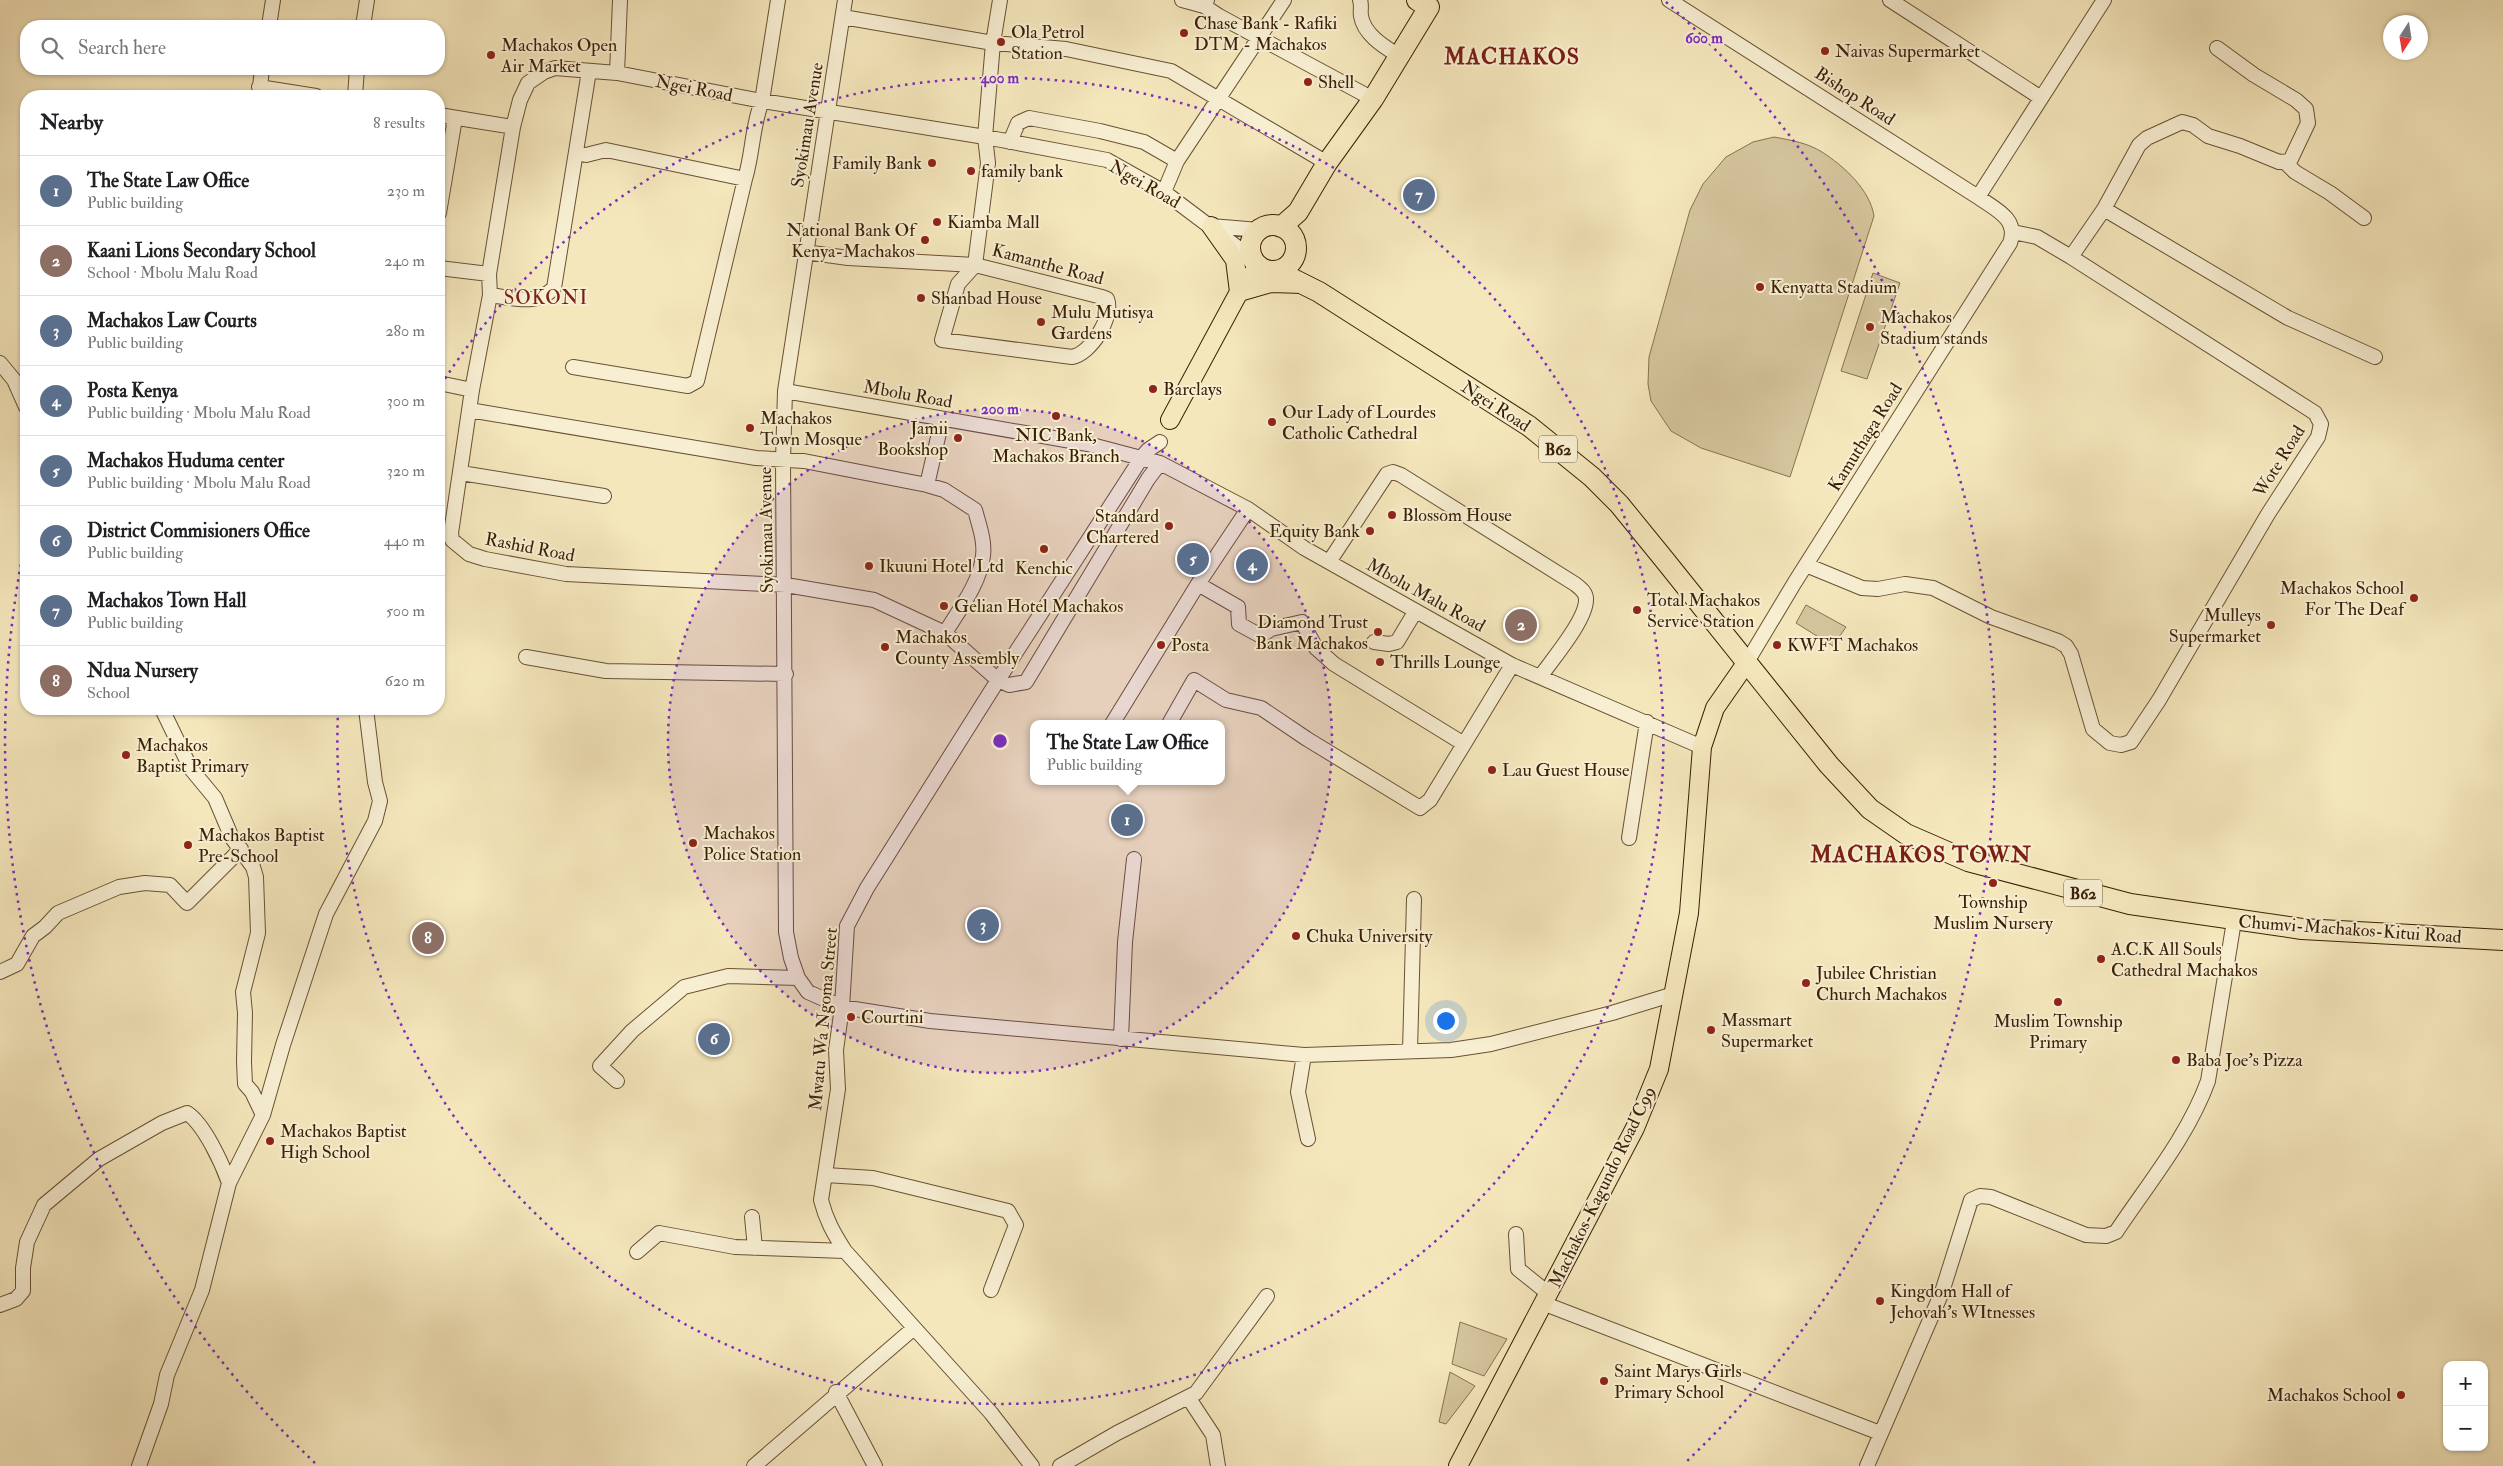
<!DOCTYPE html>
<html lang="en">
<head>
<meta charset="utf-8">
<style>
  :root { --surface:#fff; --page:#f6f6f6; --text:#202124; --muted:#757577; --line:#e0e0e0; --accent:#111827 }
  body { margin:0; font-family:"IM FELL Double Pica",serif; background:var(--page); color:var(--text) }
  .controls { position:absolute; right:15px; bottom:15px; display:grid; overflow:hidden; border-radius:10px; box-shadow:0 1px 4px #0004 }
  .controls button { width:45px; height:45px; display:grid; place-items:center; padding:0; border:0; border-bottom:1px solid var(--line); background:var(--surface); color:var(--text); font:25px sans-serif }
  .compass { position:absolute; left:2383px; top:15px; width:45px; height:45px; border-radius:50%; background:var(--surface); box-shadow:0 1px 4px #0004; rotate:192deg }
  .you { position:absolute; left:1445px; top:1020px; width:18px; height:18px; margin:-12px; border:4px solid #fff; border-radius:50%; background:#1a73e8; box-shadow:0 0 0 8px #1a73e833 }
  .badge { display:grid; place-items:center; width:32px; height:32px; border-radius:50%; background:var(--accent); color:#fff; font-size:16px; font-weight:700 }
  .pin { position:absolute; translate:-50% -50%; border:2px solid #fff; box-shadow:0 1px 5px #0006 }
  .popup { position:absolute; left:1030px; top:720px; width:195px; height:65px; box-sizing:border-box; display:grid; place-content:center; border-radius:10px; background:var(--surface); filter:drop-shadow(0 1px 4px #0005); font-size:16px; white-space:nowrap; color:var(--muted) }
  .popup b { font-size:19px; color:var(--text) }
  .popup::after { content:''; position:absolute; left:50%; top:100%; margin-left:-10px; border:10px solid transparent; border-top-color:var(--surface) }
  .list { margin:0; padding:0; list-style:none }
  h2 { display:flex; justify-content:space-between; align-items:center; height:65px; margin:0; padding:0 20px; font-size:21px }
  h2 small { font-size:16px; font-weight:400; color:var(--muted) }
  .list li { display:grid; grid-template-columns:32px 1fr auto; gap:15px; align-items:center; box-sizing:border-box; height:70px; padding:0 20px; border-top:1px solid var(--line) }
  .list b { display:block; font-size:19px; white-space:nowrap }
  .list p { margin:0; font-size:16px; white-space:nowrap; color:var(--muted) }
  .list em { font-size:16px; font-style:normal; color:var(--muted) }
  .icon { flex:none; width:28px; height:28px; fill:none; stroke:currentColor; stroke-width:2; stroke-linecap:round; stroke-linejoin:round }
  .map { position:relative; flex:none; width:2503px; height:1466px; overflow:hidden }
  .search { position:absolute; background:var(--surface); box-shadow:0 1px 4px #0004; left:20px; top:20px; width:425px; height:55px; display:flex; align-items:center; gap:12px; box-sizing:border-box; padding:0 18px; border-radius:20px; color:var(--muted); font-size:19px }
  .panel { position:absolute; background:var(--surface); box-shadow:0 1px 4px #0004; left:20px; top:90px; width:425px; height:625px; border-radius:20px }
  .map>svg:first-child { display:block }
  .green { fill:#d5c59d; stroke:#887251 }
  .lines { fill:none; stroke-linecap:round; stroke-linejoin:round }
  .minor-casing { stroke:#695133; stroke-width:16 }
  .major-casing { stroke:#3a1f05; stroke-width:20 }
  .highway-casing { stroke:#3a1f05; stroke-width:22 }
  .minor { stroke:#f8efd3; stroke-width:14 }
  .major { stroke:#f5e7bc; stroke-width:18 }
  .highway { stroke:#f5e7bc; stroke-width:20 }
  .ring { fill:none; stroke:#7b2cbf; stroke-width:2.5; stroke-dasharray:2.5 5 }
  .poi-dot { fill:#8f2418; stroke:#f8efd3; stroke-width:2 }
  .labels { text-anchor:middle; stroke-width:4; stroke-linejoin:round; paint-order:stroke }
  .shield { fill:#f8efd3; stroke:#735d43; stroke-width:1 }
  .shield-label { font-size:16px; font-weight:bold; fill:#3a1f05 }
  .poi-label { font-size:18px; fill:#3a1f05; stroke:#f8efd3; text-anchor:start }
  .street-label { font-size:18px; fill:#3a1f05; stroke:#f8efd3 }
  .neighbourhood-label { font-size:19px; letter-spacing:1px; fill:#7a1f14; stroke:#f8efd3 }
  .district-label { font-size:22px; font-weight:bold; letter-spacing:1px; fill:#7a1f14; stroke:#f8efd3 }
  .centre { fill:#7b2cbf; stroke:#f8efd3; stroke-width:2.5 }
  .ring-label { font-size:15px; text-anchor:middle; font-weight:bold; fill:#7b2cbf; stroke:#f8efd3; stroke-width:4; stroke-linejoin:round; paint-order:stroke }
</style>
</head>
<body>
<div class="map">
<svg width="2503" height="1466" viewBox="0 0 2503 1466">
  <rect width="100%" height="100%" fill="#f5e7bc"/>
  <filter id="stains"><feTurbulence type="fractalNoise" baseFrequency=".004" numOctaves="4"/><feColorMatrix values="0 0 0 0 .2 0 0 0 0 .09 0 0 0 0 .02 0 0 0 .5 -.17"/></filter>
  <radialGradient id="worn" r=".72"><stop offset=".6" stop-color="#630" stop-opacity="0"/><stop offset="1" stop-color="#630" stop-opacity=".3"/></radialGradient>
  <path class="green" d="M1774 137C1790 140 1808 143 1822 152 1844 166 1870 190 1874 216L1790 477 1701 448 1671 431 1651 401 1648 384 1649 357 1690 210 1703 184 1726 157 1753 142Z
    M1873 273 1900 283 1867 379 1841 371Z
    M1806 605 1846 627 1833 646 1796 623Z
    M1460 1322 1507 1339 1484 1376 1452 1364Z
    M1450 1372 1475 1386 1446 1424 1439 1422Z"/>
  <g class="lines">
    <g class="minor-casing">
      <path id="minor" d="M845 0 785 391 783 461 786 932 791 958 798 978 808 992 842 1007 930 1021 1304 1055 1451 1050 1491 1044 1612 1013 1674 994
        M1182 0 1204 6
        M1207 0 1204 6 1219 16 1373 99
        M1360 0C1362 6 1360 10 1361 16 1364 35 1385 47 1399 56
        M1669 0 1978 197C1995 209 2019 219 2010 243L1795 582 1747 662
        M1890 0 2041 98
        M843 17 993 43 1066 49 1171 71 1327 163
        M269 26 273 0
        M363 26 367 0
        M617 73 620 0
        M259 87 316 96
        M259 96 262 69
        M355 96 357 69
        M439 115 513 127 520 100 528 83 544 72 555 68 617 73 762 101 985 137 1107 160 1164 192 1253 259
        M513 127 489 274 490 295 472 390 451 533 452 540 469 554 485 559 566 574 786 585 874 600 945 633 998 680 1009 685 1026 682 1148 479 1160 463
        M1010 142 1018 123 1029 118 1100 131 1144 142 1177 161
        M2286 163 2295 172 2330 193 2364 218
        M745 179C753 153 752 126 762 101L778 0
        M1164 192 1177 161 1284 0
        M1978 197 2104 0
        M2104 209 2288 318 2375 357
        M439 213 455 118
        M1211 226 1259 230
        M805 252 848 258 975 265 1102 297 1107 299C1114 316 1091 354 1072 357L942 340 958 284 975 265 988 163 985 137 993 43 1000 0
        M2071 257 2104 209 2139 145 2147 138 2182 122 2193 125 2208 136 2240 146 2279 162 2290 161 2308 123 2306 109 2296 100 2254 75 2217 48
        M439 268 489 274
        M490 295C514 298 536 306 554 288L589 71
        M0 363 14 380 26 407
        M573 367 688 386 697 381 745 179 606 150 586 155 576 153
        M439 383 472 390
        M785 391 1088 444 1160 463 1248 509 1304 548 1512 665 1702 747
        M469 410 756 458 804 461 927 485 944 490 975 510C979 525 985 541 983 556 980 583 959 610 945 633
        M461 473 604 496
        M927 485 942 420
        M1329 562 1387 474 1393 472 1401 475 1575 584C1580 588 1586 592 1586 599 1587 619 1552 660 1540 677
        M1806 565 1862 588 1878 589 1905 584 1933 588 1991 617 2058 641 2066 646 2071 654 2093 729 2110 743 2121 745 2131 742 2159 700 2268 514 2318 437 2321 424 2315 413 2071 257 2037 237 2013 232
        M1198 584 1238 607 1239 624 1261 636 1271 629 1302 622 1316 648 1334 664 1464 744 1512 665
        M1374 642 1389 644 1397 642 1415 612
        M526 657 606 671 786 674
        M162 709 191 769 215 798 232 838 253 867 256 877 258 933 243 992 245 1013 244 1062 245 1084 252 1092 263 1115
        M1112 724 1198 584 1248 509
        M1169 724 1194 680 1226 700 1261 708 1307 739 1420 808 1430 800 1464 744
        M1629 838 1647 722
        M0 972 17 964 33 936 45 927 58 913 119 887 145 883 170 885 187 903 241 849
        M1121 1039 1125 942 1134 859
        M1410 1051 1414 899
        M1304 1055 1298 1092 1308 1139
        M617 1081 600 1066 632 1031 684 987 728 976 798 978
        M826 1175 873 1178 1008 1211 1016 1225 991 1290
        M752 1217 755 1248
        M1516 1234 1518 1269 1549 1294
        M637 1252 659 1233 735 1247 845 1251
        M1545 1304 1880 1433
        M0 1305 16 1299 23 1291V1268L27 1242 44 1205 99 1159 162 1123 187 1113C204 1124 222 1163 229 1183
        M836 1392 875 1466
        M1188 1397 1213 1435 1218 1466
        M139 1466 161 1404 167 1375 202 1290 229 1183 263 1115 283 1045 326 914 375 821 380 801 375 782 366 709
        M754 1466 914 1328
        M1032 1466 991 1413 845 1251C834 1234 826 1220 821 1200L838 1089 836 1050 842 1007 847 926 867 888 998 680 1142 457 1148 450 1160 442
        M1060 1466 1117 1433 1196 1393 1267 1296
        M1867 1466 1942 1292 1971 1200 1980 1196 1991 1197 2086 1235 2106 1236 2116 1232C2148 1184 2188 1136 2208 1081L2234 921"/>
    </g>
    <g class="major-casing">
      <path id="major" d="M1211 226 1235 260 1239 292 1271 283 1303 284
        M1170 420 1239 292 1259 265
        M1458 1466 1635 1128 1659 1069 1689 913 1702 747 1715 708 1747 662"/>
    </g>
    <g class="highway-casing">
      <path id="highway" d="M1250 248a23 23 0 1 1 46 0a23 23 0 1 1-46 0Z
        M1281 227 1298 212 1327 163 1373 99 1429 7 1417 0
        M1277 271 1319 292 1529 426 1592 477 1619 504 1663 558 1829 765 1870 809 1906 834 1968 861 2130 904 2302 929 2503 940"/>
    </g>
    <use href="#minor" class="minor"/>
    <use href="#major" class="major"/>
    <use href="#highway" class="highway"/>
  </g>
  <circle cx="1000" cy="741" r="332" fill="#7b2cbf" fill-opacity=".12"/>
  <g class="ring">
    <circle cx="1000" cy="741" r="332"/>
    <path d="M441 385A663 663 0 1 1 338 712"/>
    <path d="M315 1463A995 995 0 0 1 25 543M1666 2A995 995 0 0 1 1685 1463"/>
  </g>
  <g class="poi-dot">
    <circle cx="1184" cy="33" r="5"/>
    <circle cx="1001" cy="42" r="5"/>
    <circle cx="1825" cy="51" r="5"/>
    <circle cx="491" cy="55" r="5"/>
    <circle cx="1308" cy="82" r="5"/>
    <circle cx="932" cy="163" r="5"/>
    <circle cx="971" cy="171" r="5"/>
    <circle cx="937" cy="222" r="5"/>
    <circle cx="925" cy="240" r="5"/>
    <circle cx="1760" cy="287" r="5"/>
    <circle cx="921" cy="298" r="5"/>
    <circle cx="1041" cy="322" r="5"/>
    <circle cx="1870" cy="327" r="5"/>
    <circle cx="1153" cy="389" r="5"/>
    <circle cx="1056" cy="416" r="5"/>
    <circle cx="1272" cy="422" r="5"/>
    <circle cx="750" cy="428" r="5"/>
    <circle cx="958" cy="438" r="5"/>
    <circle cx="1392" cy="515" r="5"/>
    <circle cx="1169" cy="526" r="5"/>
    <circle cx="1370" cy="531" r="5"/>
    <circle cx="1044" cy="549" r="5"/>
    <circle cx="869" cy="566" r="5"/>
    <circle cx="2414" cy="598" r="5"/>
    <circle cx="944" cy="606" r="5"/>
    <circle cx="1637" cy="610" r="5"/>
    <circle cx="2271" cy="625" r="5"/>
    <circle cx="1378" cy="632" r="5"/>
    <circle cx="1161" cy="645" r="5"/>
    <circle cx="1777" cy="645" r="5"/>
    <circle cx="885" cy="647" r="5"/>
    <circle cx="1380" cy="662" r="5"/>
    <circle cx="126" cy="755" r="5"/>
    <circle cx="1492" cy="770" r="5"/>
    <circle cx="693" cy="843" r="5"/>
    <circle cx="188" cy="845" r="5"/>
    <circle cx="1993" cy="883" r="5"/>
    <circle cx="1296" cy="936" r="5"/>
    <circle cx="2101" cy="959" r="5"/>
    <circle cx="1806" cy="983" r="5"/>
    <circle cx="2058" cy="1002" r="5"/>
    <circle cx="851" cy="1017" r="5"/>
    <circle cx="1711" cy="1030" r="5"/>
    <circle cx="2176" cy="1060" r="5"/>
    <circle cx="270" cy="1141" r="5"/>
    <circle cx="1880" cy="1301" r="5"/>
    <circle cx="1604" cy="1381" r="5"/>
    <circle cx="2401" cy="1395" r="5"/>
  </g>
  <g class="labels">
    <g class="shield">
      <rect x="1539" y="435.5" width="38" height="27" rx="4"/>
      <rect x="2064" y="879.5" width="38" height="27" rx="4"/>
    </g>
    <g class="shield-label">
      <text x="1558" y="455">B62</text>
      <text x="2083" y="899">B62</text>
    </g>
    <g class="poi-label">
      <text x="1194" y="29">Chase Bank - Rafiki<tspan x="1194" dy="21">DTM - Machakos</tspan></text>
      <text x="1011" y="38">Ola Petrol<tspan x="1011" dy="21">Station</tspan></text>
      <text x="501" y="51">Machakos Open<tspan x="501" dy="21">Air Market</tspan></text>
      <text x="1835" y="57">Naivas Supermarket</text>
      <text x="1318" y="88">Shell</text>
      <text x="922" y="169" text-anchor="end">Family Bank</text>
      <text x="981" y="177">family bank</text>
      <text x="947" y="228">Kiamba Mall</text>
      <text x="915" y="236" text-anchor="end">National Bank Of<tspan x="915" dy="21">Kenya-Machakos</tspan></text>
      <text x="1770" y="293">Kenyatta Stadium</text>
      <text x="931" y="304">Shanbad House</text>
      <text x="1051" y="318">Mulu Mutisya<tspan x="1051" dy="21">Gardens</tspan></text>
      <text x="1880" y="323">Machakos<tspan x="1880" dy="21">Stadium stands</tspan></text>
      <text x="1163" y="395">Barclays</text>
      <text x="1282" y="418">Our Lady of Lourdes<tspan x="1282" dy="21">Catholic Cathedral</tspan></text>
      <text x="760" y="424">Machakos<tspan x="760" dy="21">Town Mosque</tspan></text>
      <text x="948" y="434" text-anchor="end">Jamii<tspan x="948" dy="21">Bookshop</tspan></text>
      <text x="1056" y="441" text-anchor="middle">NIC Bank,<tspan x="1056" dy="21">Machakos Branch</tspan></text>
      <text x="1402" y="521">Blossom House</text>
      <text x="1159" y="522" text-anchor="end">Standard<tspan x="1159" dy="21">Chartered</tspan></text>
      <text x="1360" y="537" text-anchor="end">Equity Bank</text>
      <text x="879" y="572">Ikuuni Hotel Ltd</text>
      <text x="1044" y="574" text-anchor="middle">Kenchic</text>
      <text x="2404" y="594" text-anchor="end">Machakos School<tspan x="2404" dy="21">For The Deaf</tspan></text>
      <text x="1647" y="606">Total Machakos<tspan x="1647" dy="21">Service Station</tspan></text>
      <text x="954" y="612">Gelian Hotel Machakos</text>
      <text x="2261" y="621" text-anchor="end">Mulleys<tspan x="2261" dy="21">Supermarket</tspan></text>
      <text x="1368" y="628" text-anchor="end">Diamond Trust<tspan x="1368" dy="21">Bank Machakos</tspan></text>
      <text x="895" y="643">Machakos<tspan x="895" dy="21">County Assembly</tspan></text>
      <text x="1171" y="651">Posta</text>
      <text x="1787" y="651">KWFT Machakos</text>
      <text x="1390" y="668">Thrills Lounge</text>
      <text x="136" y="751">Machakos<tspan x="136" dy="21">Baptist Primary</tspan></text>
      <text x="1502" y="776">Lau Guest House</text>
      <text x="703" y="839">Machakos<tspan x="703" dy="21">Police Station</tspan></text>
      <text x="198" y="841">Machakos Baptist<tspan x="198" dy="21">Pre-School</tspan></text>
      <text x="1993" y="908" text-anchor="middle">Township<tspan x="1993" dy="21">Muslim Nursery</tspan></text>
      <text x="1306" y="942">Chuka University</text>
      <text x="2111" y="955">A.C.K All Souls<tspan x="2111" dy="21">Cathedral Machakos</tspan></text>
      <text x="1816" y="979">Jubilee Christian<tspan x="1816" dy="21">Church Machakos</tspan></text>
      <text x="861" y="1023">Courtini</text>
      <text x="1721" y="1026">Massmart<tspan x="1721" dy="21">Supermarket</tspan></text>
      <text x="2058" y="1027" text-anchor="middle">Muslim Township<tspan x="2058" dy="21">Primary</tspan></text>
      <text x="2186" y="1066">Baba Joe's Pizza</text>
      <text x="280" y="1137">Machakos Baptist<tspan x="280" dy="21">High School</tspan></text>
      <text x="1890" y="1297">Kingdom Hall of<tspan x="1890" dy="21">Jehovah's WItnesses</tspan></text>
      <text x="1614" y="1377">Saint Marys Girls<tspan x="1614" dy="21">Primary School</tspan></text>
      <text x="2391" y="1401" text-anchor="end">Machakos School</text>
    </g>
    <g class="street-label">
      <text transform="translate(694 88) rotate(11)" y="6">Ngei Road</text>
      <text transform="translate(1855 96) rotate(33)" y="6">Bishop Road</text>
      <text transform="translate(807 125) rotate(-81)" y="6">Syokimau Avenue</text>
      <text transform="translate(1145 184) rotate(30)" y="6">Ngei Road</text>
      <text transform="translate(1048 264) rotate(15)" y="6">Kamanthe Road</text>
      <text transform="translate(908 394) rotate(10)" y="6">Mbolu Road</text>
      <text transform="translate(1496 406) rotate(33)" y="6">Ngei Road</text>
      <text transform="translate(1865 437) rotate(-58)" y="6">Kamuthaga Road</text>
      <text transform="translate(2279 461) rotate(-58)" y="6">Wote Road</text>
      <text transform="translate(766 530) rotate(-91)" y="6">Syokimau Avenue</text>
      <text transform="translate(530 547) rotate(11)" y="6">Rashid Road</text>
      <text transform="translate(1426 595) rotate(29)" y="6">Mbolu Malu Road</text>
      <text transform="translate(2350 929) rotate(4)" y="6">Chumvi-Machakos-Kitui Road</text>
      <text transform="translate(823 1019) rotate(-85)" y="6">Mwatu Wa Ngoma Street</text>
      <text transform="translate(1602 1187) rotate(-64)" y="6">Machakos-Kagundo Road C99</text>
    </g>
    <g class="neighbourhood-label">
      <text x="546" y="304">SOKONI</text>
    </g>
    <g class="district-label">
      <text x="1512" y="64">MACHAKOS</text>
      <text x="1921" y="862">MACHAKOS TOWN</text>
    </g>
  </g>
  <circle cx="1000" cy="741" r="8" class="centre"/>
  <g class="ring-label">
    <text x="1704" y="43">600 m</text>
    <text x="1000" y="83">400 m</text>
    <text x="1000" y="414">200 m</text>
  </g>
  <rect width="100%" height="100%" filter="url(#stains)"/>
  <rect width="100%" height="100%" fill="url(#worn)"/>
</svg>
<div class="controls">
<button>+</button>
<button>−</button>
</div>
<svg class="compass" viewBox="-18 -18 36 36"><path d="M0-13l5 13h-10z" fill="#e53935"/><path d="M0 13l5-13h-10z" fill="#757577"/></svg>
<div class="you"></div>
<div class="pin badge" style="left:1127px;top:820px;background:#5c6f8a">1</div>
<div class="popup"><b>The State Law Office</b>Public building</div>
<div class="pin badge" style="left:1521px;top:625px;background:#8d6e63">2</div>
<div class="pin badge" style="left:983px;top:925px;background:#5c6f8a">3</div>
<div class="pin badge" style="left:1252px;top:565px;background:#5c6f8a">4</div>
<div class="pin badge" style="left:1193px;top:559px;background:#5c6f8a">5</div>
<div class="pin badge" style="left:714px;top:1039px;background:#5c6f8a">6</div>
<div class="pin badge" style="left:1419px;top:195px;background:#5c6f8a">7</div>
<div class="pin badge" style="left:428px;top:938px;background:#8d6e63">8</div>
<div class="search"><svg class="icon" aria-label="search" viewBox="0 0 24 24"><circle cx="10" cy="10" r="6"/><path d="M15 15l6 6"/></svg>Search here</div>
<section class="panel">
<h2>Nearby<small>8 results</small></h2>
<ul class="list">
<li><span class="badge" style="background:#5c6f8a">1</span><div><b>The State Law Office</b><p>Public building</p></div><em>230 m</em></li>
<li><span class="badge" style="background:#8d6e63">2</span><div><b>Kaani Lions Secondary School</b><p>School · Mbolu Malu Road</p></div><em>240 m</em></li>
<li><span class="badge" style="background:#5c6f8a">3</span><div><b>Machakos Law Courts</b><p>Public building</p></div><em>280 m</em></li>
<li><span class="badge" style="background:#5c6f8a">4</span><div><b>Posta Kenya</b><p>Public building · Mbolu Malu Road</p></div><em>300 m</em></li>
<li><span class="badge" style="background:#5c6f8a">5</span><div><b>Machakos Huduma center</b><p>Public building · Mbolu Malu Road</p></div><em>320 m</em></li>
<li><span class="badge" style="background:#5c6f8a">6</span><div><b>District Commisioners Office</b><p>Public building</p></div><em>440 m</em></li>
<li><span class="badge" style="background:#5c6f8a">7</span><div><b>Machakos Town Hall</b><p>Public building</p></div><em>500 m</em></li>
<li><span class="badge" style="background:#8d6e63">8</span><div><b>Ndua Nursery</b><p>School</p></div><em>620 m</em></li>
</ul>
</section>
</div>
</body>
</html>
